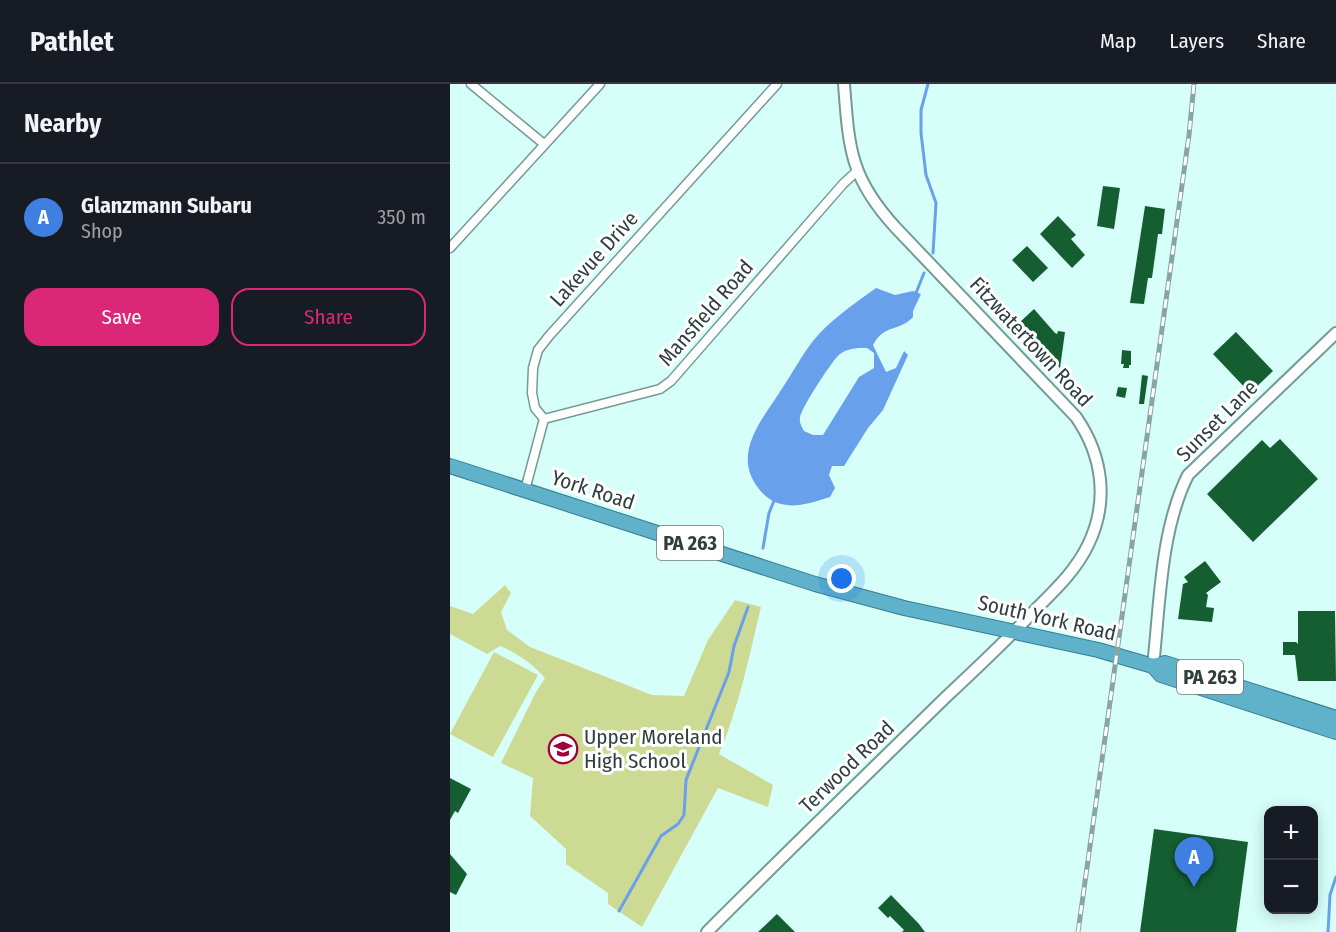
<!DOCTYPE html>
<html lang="en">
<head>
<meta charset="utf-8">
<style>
  :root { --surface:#171b24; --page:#20242c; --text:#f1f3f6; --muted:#9ea1a6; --line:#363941; --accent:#db2777 }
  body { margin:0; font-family:"Fira Sans Condensed",sans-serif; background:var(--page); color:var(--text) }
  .controls { position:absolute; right:18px; bottom:18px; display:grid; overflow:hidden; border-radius:12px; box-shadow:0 3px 15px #0003 }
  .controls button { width:54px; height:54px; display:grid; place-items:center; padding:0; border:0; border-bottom:2px solid var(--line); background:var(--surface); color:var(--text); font:30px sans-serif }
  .you { position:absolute; left:392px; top:495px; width:21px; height:21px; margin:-15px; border:4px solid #fff; border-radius:50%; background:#1a73e8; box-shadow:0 0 0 9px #1a73e833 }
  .badge { display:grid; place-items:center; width:39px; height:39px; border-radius:50%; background:var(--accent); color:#fff; font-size:20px; font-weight:700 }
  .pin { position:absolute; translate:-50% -50px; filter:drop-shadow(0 2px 3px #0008) }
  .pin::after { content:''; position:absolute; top:32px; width:21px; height:18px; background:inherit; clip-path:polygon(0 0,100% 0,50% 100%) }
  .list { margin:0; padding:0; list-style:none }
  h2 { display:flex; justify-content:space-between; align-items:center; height:78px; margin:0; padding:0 24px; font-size:26px }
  h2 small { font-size:20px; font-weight:400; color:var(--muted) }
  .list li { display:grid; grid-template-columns:39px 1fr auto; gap:18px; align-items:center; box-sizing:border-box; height:108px; padding:0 24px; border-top:2px solid var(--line) }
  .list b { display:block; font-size:22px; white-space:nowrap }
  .list p { margin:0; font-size:20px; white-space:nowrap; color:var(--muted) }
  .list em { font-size:20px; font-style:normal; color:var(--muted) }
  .actions { display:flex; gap:12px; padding:18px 24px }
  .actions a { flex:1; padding:14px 0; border:2px solid var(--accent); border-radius:18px; text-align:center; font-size:21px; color:var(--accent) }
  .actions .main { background:var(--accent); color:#fff }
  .map { position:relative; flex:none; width:886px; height:848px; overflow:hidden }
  header { display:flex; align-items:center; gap:36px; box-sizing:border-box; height:84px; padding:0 30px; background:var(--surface); border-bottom:2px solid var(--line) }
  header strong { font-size:28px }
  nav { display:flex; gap:33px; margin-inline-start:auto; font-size:21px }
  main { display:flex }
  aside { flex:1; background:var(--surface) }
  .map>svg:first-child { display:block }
  .green { fill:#ccda93 }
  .water { fill:#69a0ec; fill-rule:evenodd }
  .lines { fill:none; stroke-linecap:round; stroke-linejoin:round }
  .stream { stroke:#69a0ec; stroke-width:3 }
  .building { fill:#155e32 }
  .minor-casing { stroke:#759a95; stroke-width:11 }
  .tertiary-casing { stroke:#759a95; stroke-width:14 }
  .trunk-casing { stroke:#367d90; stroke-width:16 }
  .minor { stroke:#fff; stroke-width:8 }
  .tertiary { stroke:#fff; stroke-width:10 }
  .trunk { stroke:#60b2ca; stroke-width:14 }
  .rail-casing { stroke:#88a5a1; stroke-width:5 }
  .rail { stroke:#fff; stroke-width:3; stroke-dasharray:9; stroke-linecap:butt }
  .labels { text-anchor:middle; stroke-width:6; stroke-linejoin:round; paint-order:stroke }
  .shield { fill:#fff; stroke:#6d7977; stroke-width:1.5 }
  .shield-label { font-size:20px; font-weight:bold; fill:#2f3f3d }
  .street-label { font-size:21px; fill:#2f3f3d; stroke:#fff }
  .poi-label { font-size:21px; fill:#2f3f3d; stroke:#fff; text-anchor:start }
</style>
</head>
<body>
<header>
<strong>Pathlet</strong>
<nav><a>Map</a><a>Layers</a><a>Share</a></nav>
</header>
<main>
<aside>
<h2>Nearby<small></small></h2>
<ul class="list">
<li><span class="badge" style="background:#3f7fe0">A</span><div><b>Glanzmann Subaru</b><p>Shop</p></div><em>350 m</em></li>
</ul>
<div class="actions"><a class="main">Save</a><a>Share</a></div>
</aside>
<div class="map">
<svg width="886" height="848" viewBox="0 0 886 848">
  <rect width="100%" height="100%" fill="#d7fffa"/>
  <path class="green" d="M55 501 61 509 51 528 57 546 80 563 202 611 234 612 258 556 285 516 311 523C299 573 289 623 269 670L323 701 318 723 268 704 192 843 158 820V809L116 780V765L80 732 83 694 51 679 86 608 95 594C82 579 68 570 50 562L37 570 0 550V522L23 530Z
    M44 568 88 591 43 673 0 650Z"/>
  <path class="water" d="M426 204 445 211 463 207 471 210 463 227V233C450 248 435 239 423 261L436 288 446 284 454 267 458 271 433 326 418 344 394 382H382L379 391 385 404 380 413C355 421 328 430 309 405 280 369 314 334 333 303 343 288 352 271 363 257 380 236 404 220 426 204ZM408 264H417L424 269V284L409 293 373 351H363L354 347C352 343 349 339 350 334 350 326 383 275 390 270 395 266 401 265 408 264Z"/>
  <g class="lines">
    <path class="stream" d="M478 0 471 26V49L476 91 486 119 483 169
      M464 210 466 209 474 189
      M313 464 319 429 324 417
      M169 827 211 752 228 740 234 731 236 696 279 588 284 562 298 523
      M878 848 880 811 886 793"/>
  </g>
  <path class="building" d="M653 102 670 104 664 145 647 142Z
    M695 122 715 125 712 150H708L702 194H698L694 220 680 219Z
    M608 132 626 151 621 155 635 171 622 184 590 150Z
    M577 162 598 184 583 198 562 176Z
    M584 225 605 249 607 250 608 247 615 248 610 284 583 257 585 255 569 239Z
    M786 248 823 287 800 309 763 270Z
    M672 266 681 267V281H679V284H673L674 280H671Z
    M692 291 698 292 694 320H689Z
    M668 303 677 304 675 314 666 312Z
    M830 355 868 395 803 458 757 410 812 356 820 364Z
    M755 477 771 498 756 509 758 511 756 523 764 524 762 538 728 535 733 500 738 498 734 493Z
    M848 527H885L886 597H848L845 571H833V558H846L848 560Z
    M0 694 21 705 8 729 5 727 0 736Z
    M704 745 798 758 786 848H690Z
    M0 770 17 790 6 811 0 808Z
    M441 811 469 840 475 848H452L454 846 440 832 438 834 428 824Z
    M327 830 345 848H308Z"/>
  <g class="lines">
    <g class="minor-casing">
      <path id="minor" d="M21 0 94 60
        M0 164 150 0
        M94 335 210 305 221 297 393 100 407 87
        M75 406 94 335 85 324 82 309 83 284 88 266 99 252 327 0"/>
    </g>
    <g class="tertiary-casing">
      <path id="tertiary" d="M703 582C710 521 710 447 738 391L886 249
        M257 848C336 769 416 691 496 613 527 584 558 555 587 524 606 505 626 486 638 461 659 418 653 372 626 333L446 144C400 94 399 65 394 0"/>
    </g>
    <g class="trunk-casing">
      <path id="trunk" d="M0 382 365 500 454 524 648 566 703 582 711 591 886 648
        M703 582 715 579 886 634"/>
    </g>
    <use href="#minor" class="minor"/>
    <use href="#tertiary" class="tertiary"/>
    <use href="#trunk" class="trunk"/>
    <g class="rail-casing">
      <path id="rail" d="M628 848 739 51 744 0"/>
    </g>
    <use href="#rail" class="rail"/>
  </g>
  <defs>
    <g id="school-ring" transform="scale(1.5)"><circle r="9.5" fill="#fff" stroke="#a00039" stroke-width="1.5"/><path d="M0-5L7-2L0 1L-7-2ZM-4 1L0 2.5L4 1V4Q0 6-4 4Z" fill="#a00039"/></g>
  </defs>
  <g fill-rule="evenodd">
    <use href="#school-ring" x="113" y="665"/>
  </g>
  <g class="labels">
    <g class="shield">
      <rect x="207" y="442" width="66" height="34" rx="4.5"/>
      <rect x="727" y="576" width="66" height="34" rx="4.5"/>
    </g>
    <g class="shield-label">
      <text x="240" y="466">PA 263</text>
      <text x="760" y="600">PA 263</text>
    </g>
    <g class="street-label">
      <text transform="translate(144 175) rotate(-48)" y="7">Lakevue Drive</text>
      <text transform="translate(256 229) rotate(-49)" y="7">Mansfield Road</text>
      <text transform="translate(581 258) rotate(47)" y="7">Fitzwatertown Road</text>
      <text transform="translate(767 337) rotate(-45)" y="7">Sunset Lane</text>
      <text transform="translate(143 406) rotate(18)" y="7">York Road</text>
      <text transform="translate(597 534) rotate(13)" y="7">South York Road</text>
      <text transform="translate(397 683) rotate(-44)" y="7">Terwood Road</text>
    </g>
    <g class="poi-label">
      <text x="134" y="660">Upper Moreland<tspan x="134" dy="24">High School</tspan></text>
    </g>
  </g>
</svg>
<div class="controls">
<button>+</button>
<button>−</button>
</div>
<div class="you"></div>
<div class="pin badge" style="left:744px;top:803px;background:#3f7fe0">A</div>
</div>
</main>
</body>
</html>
